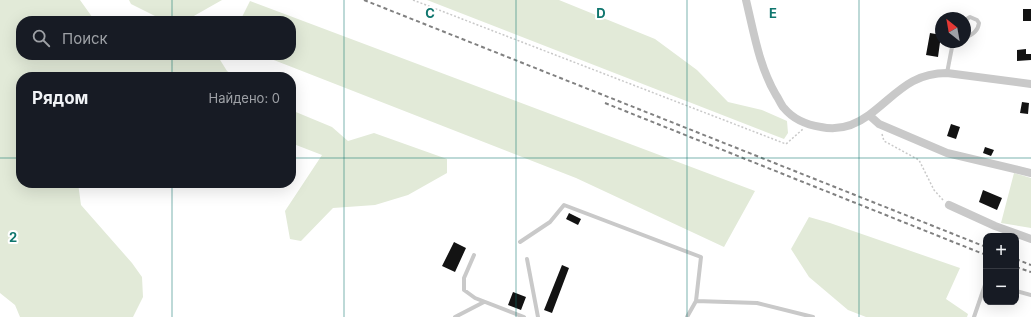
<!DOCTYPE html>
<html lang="ru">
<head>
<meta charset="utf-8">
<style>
  :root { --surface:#171b24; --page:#20242c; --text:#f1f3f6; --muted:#9ea1a6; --line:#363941 }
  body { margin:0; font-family:Inter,sans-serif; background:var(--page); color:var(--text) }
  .controls { position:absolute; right:12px; bottom:12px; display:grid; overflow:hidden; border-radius:8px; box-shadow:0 4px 16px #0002 }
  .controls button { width:36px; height:36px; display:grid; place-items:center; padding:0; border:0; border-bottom:1px solid var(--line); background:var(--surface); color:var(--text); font:20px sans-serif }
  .compass { position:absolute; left:935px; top:12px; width:36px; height:36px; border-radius:50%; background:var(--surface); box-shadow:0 4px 16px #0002; rotate:329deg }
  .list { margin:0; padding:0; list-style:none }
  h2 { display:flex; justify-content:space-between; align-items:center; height:52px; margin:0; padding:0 16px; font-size:17px }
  h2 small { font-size:13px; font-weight:400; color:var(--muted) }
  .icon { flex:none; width:22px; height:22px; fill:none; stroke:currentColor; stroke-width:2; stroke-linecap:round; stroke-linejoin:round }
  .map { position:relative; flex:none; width:1031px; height:317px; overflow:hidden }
  .search { position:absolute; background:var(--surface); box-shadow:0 4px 16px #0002; left:16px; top:16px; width:280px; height:44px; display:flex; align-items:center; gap:10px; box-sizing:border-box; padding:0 14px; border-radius:16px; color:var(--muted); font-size:15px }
  .panel { position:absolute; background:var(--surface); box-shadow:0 4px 16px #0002; left:16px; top:72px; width:280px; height:116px; border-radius:16px }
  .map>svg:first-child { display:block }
  .green { fill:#e2ead8 }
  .building { fill:#131313 }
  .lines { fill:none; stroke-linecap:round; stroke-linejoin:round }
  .path { stroke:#c9c9c9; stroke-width:1.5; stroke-dasharray:2 2; stroke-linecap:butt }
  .service { stroke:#c9c9c9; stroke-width:4 }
  .minor { stroke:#c9c9c9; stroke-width:8 }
  .rail { stroke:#818181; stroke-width:2; stroke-dasharray:4 3; stroke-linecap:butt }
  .grid { fill:none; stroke:#0f766e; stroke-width:1; stroke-opacity:0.55 }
  .grid-label { font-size:13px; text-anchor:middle; font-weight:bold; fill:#0f766e; stroke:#fff; stroke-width:4; stroke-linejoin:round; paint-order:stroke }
</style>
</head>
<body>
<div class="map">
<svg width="1031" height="317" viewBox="0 0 1031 317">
  <rect width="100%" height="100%" fill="#fff"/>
  <path class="green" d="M0 0H80L95 21H21V55H217L227 71 236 77H21V183H78L81 205 132 263 142 277 143 297 133 317H20L15 305 0 293Z
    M129 0H222L185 21H165L131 4Z
    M427 0H559L655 39 697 70 728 102 762 110 787 121 788 133 784 139Z
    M250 1 755 191 724 247 576 178 261 55H291V21H240Z
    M291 110 332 127 348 141 374 133 447 159V173L408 195 375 205 333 208 301 241 290 239 285 211 322 155 291 143Z
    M1014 173 1031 178V228L1001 223Z
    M809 217 830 223 960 268 946 299 968 314 967 317H866L848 310 809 277 791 249Z"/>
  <path class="building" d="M1023 9H1031V21H1023Z
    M930 33 941 35 938 57 926 55Z
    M1026 49V54H1031V60L1017 61V50Z
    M1022 102 1029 103 1028 114 1020 113Z
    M951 124 960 127 956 139 947 136Z
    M985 147 994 150 991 156 983 153Z
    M983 190 1002 198 997 210 979 202Z
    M569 213 581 219 578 225 566 219Z
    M454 242 466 248 455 272 442 266Z
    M562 265 569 268 552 313 544 310Z
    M513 292 526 297 521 310 508 305Z"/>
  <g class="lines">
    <path class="path" d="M413 0 786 144 803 129
      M882 134 884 141 919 160 934 190 944 201"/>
    <path class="service" d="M965 20 970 17 977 20 979 23C978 31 973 35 965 37
      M947 73 953 42
      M520 242 550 222 564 205 701 257 696 301
      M474 255 464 278V290L475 298 524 317
      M527 259 538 317
      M1016 291 1031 295
      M455 317 484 302
      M687 317 696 301 757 303 813 317
      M974 317 986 282"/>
    <path class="minor" d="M746 0C754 33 759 66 776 95 779 99 781 105 784 108 793 119 808 125 821 127 839 131 854 126 869 115 896 95 910 73 947 73L1031 84
      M869 115 879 124 947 153 1031 173
      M949 205 995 226 1031 239"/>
    <path class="rail" d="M364 0 986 247
      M605 103 986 255
      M1016 259 1031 265
      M1016 267 1031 272"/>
  </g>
  <path class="grid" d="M172 0V21M344 0V317M516 0V317M687 0V317M859 0V317M172 55V77M0 158H21M291 158H1031M172 183V317"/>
  <g class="grid-label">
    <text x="430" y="18">C</text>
    <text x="601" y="18">D</text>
    <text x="773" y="18">E</text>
    <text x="13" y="242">2</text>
  </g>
</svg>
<div class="controls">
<button>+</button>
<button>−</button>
</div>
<svg class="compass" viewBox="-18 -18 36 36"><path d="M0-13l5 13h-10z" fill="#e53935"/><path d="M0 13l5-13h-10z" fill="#9ea1a6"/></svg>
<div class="search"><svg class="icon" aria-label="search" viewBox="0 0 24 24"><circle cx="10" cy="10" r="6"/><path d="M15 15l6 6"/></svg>Поиск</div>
<section class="panel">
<h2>Рядом<small>Найдено: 0</small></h2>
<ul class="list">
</ul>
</section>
</div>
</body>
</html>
